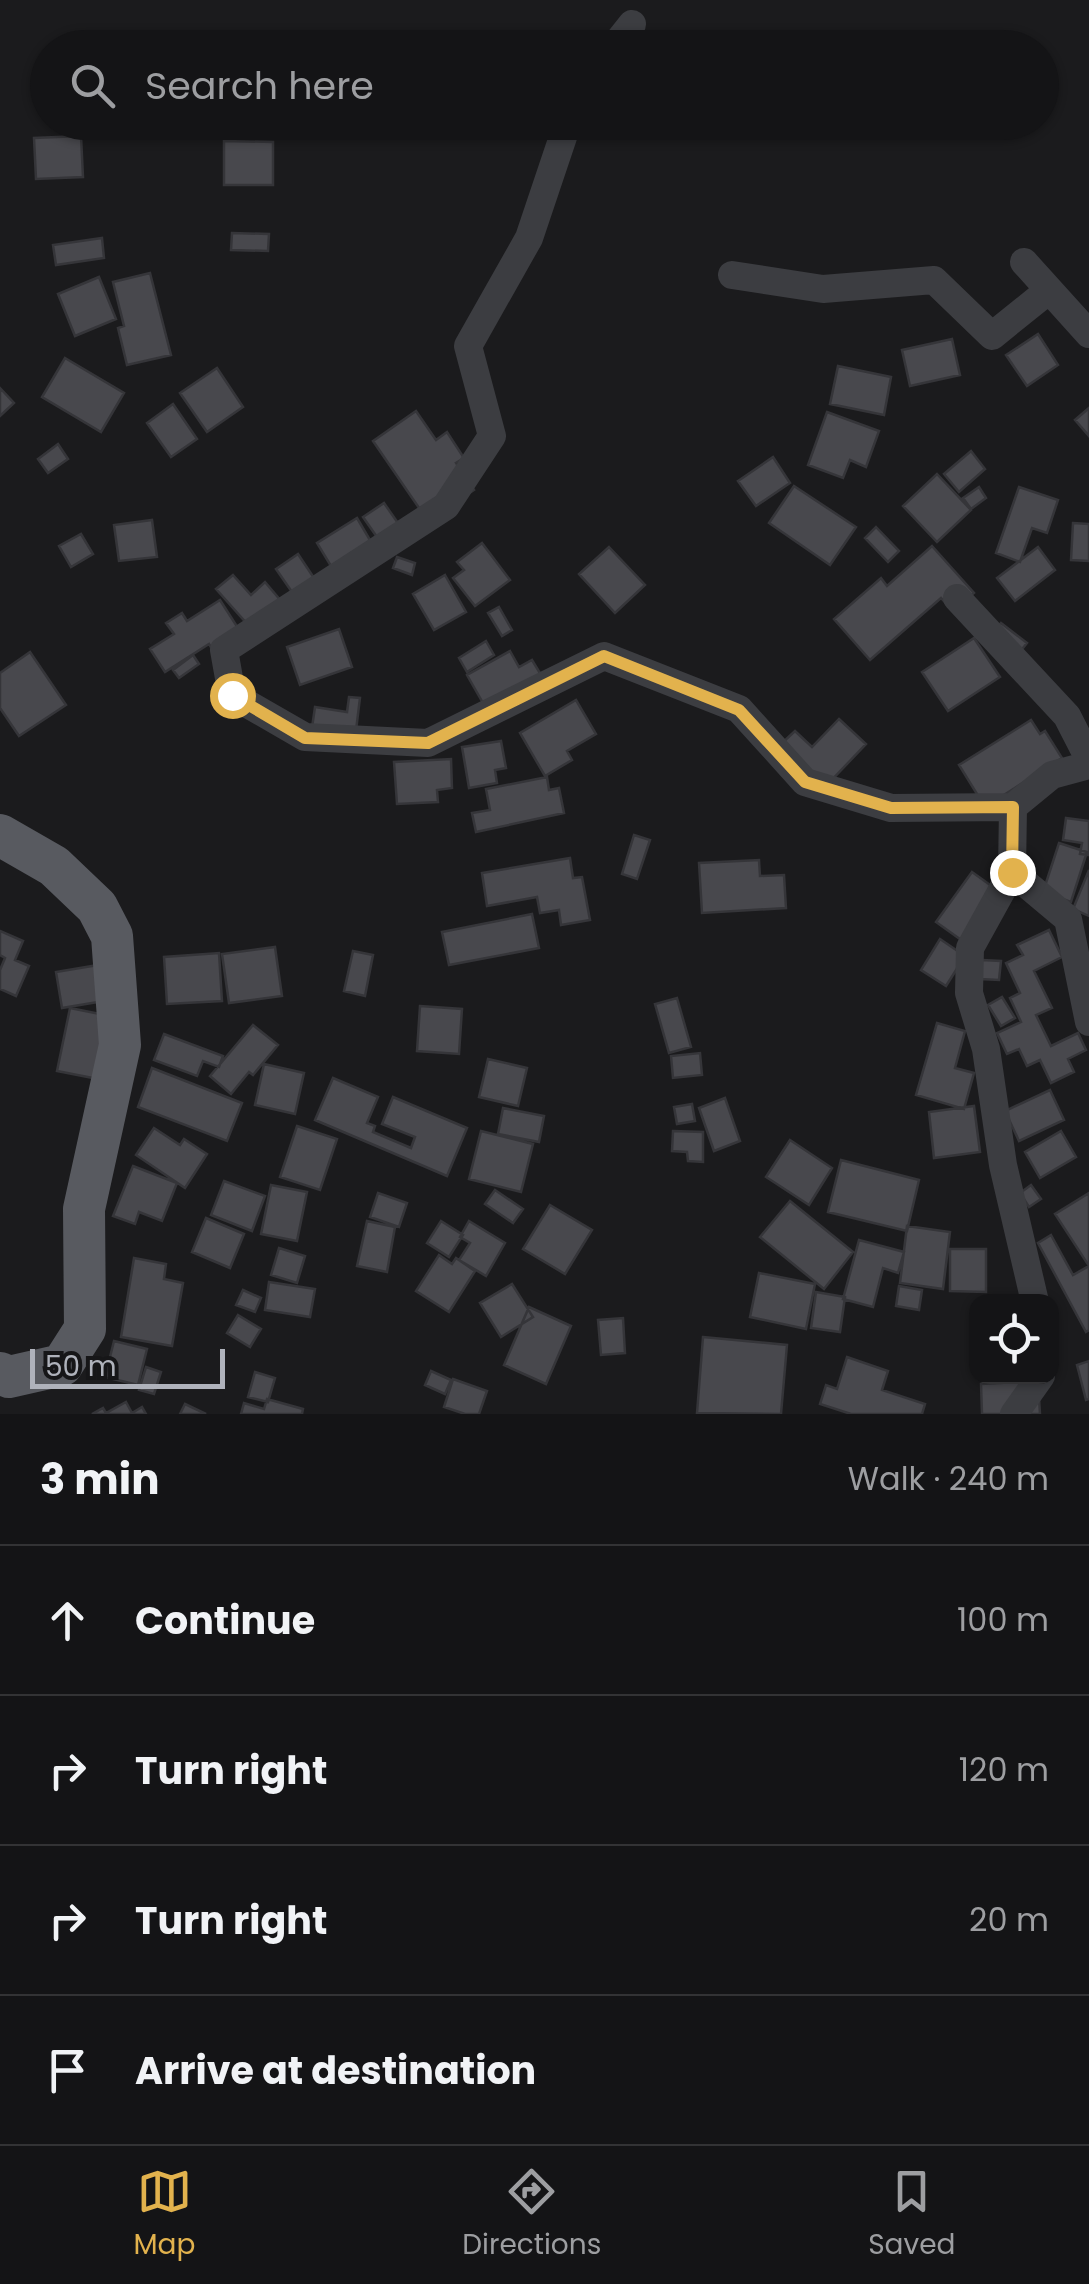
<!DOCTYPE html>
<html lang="en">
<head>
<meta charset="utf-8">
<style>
  :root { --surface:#141416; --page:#212123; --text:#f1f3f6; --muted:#9d9ea1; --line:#333335; --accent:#e2b24d }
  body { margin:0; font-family:Poppins,sans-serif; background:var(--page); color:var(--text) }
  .controls { position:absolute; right:30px; bottom:30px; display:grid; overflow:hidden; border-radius:20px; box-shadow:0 2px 8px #0004 }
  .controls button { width:90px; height:90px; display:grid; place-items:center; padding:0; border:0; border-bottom:2px solid var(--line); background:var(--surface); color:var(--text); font:50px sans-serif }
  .scale { position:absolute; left:30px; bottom:25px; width:195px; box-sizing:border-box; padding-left:10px; border:5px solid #afb2bb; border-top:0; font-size:28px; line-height:35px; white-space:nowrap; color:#afb2bb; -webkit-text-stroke:8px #161618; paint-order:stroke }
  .stop { position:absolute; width:30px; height:30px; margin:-22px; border:8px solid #e2b24d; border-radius:50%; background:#fff }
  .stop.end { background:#e2b24d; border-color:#fff; box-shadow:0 2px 10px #0008 }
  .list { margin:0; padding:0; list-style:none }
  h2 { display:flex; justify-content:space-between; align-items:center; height:130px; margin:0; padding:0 40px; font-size:42px }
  h2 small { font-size:32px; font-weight:400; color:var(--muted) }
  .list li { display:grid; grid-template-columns:65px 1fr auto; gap:30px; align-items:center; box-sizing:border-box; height:150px; padding:0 40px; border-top:2px solid var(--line) }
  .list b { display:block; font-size:38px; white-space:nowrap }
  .list em { font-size:32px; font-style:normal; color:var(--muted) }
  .icon { flex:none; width:55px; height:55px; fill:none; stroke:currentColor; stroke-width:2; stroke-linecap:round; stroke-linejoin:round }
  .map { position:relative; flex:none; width:1089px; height:1414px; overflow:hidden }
  .search { position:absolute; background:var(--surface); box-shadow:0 2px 8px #0004; left:30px; right:30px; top:30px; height:110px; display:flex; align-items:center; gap:25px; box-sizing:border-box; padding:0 35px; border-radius:55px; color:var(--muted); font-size:38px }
  .sheet { height:730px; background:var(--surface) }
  nav { display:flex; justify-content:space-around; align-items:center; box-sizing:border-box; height:140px; border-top:2px solid var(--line); background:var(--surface); font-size:28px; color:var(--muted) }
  nav a { display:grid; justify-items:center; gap:5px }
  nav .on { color:var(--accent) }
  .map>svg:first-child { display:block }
  .building { fill:#48484d; stroke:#353539; stroke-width:2.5 }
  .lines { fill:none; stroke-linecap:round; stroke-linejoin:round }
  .street { stroke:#3c3d41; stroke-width:28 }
  .primary { stroke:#585a60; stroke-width:42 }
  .route { stroke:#e2b24d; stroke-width:12 }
</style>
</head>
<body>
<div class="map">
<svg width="1089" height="1414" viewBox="0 0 1089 1414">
  <rect width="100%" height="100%" fill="#1b1b1d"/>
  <path class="building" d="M81 136 83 177 36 179 34 138Z
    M224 141 273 142V185H224Z
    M232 233 269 234 268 251 231 250Z
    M102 238 104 258 56 265 53 245Z
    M150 273 171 355 127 365 118 328 124 326 113 282Z
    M99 277 116 319 75 336 58 294Z
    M1038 334 1058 365 1027 386 1006 355Z
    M952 339 960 375 910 386 902 350Z
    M65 358 124 393 101 432 42 397Z
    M838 366 891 377 884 415 830 404Z
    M217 368 243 407 207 432 180 393Z
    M0 388 14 403 0 416Z
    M173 404 197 439 171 457 147 423Z
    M1089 408V436L1075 420Z
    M416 411 436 440 447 432 464 458 456 463 474 490 428 521 373 441Z
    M827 412 879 431 866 467 850 460 843 478 808 465Z
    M58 444 68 459 48 473 38 459Z
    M971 451 985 469 959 492 944 474Z
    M773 457 790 483 756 506 738 481Z
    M937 474 971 510 937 542 903 506Z
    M794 486 856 527 830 565 769 523Z
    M979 487 986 498 971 509 963 498Z
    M1019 487 1058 500 1047 533 1032 528 1020 562 996 553Z
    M384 503 407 536 386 550 363 517Z
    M357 518 380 557 340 581 317 543Z
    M152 520 157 557 119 561 114 525Z
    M1073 523 1089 524V561L1071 560Z
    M876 527 899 551 888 562 865 538Z
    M81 534 93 554 71 567 59 546Z
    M482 543 510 580 475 606 453 578 464 570 457 562Z
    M932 546 974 593 953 611 941 598 870 660 834 619 881 578 887 586Z
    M609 547 645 585 615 613 579 574Z
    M1038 547 1055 570 1015 601 997 578Z
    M298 554 322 590 301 605 276 569Z
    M397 557 415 563 412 575 393 568Z
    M233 575 251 595 265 582 287 608 257 635 216 589Z
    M445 575 466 612 434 630 413 594Z
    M220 600 247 642 219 660 209 644 165 672 150 649 174 634 166 623 182 613 187 621Z
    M499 607 512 630 502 636 488 613Z
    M1001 623 1027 643 1015 658 989 638Z
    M339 629 352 667 300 685 287 647Z
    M974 638 1000 677 948 711 922 672Z
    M486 641 494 655 467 672 459 658Z
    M510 651 519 667 532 660 543 678 487 710 467 675Z
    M30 652 66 705 19 736 0 708V673Z
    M193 655 199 664 179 678 173 670Z
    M349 697 360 698 354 747 310 741 315 707 347 712Z
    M576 700 596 734 567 751 572 760 545 776 520 733Z
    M839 719 866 744 826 786 782 743 795 731 812 747Z
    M1031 720 1040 734 1045 731 1062 758 985 807 959 765Z
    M501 741 506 768 495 770 497 783 469 788 462 747Z
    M451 759 452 788 437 790 438 802 397 804 394 762Z
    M547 777 549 790 559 788 564 813 476 832 472 813 490 810 486 789Z
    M1066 818 1089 821V855L1080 854 1082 843 1063 840Z
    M634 835 650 840 637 879 622 874Z
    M1059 843 1087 852 1071 902 1043 892Z
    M570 858 573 878 582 877 590 920 561 925 559 910 540 913 537 897 487 906 482 873Z
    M759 860 760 876 784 875 786 908 702 913 699 863Z
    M1089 870V916L1073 909Z
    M972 872 1007 897 971 947 936 922Z
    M532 914 539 948 449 965 442 932Z
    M1049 930 1062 957 1034 971 1052 1008 1036 1015 1051 1046 1078 1033 1086 1050 1068 1059 1074 1072 1051 1083 1040 1060 1027 1066 1019 1049 1007 1054 997 1033 1021 1022 1010 998 1020 993 1006 963 1023 955 1017 945Z
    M0 931 23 941 15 960 29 966 16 996 0 989V970L5 958 0 955Z
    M940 939 965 956 946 986 921 970Z
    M275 947 282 996 229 1003 222 954Z
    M353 951 373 955 365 996 344 991Z
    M219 953 222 1001 167 1004 164 957Z
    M982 960 1001 961 999 980 980 979Z
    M98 965 104 1001 62 1008 56 972Z
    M1002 997 1015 1018 1001 1026 988 1005Z
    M677 998 691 1047 669 1053 655 1004Z
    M420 1006 462 1009 459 1054 417 1051Z
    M70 1008 120 1018 108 1081 57 1071Z
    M937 1023 965 1031 955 1068 974 1073 964 1109 916 1095Z
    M253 1025 278 1045 253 1075 249 1072 231 1094 210 1076Z
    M164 1034 223 1056 219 1067 203 1061 197 1076 154 1060Z
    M700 1053 702 1075 673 1078 671 1056Z
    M488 1059 527 1068 518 1106 479 1097Z
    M264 1064 304 1073 295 1114 255 1105Z
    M152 1068 242 1103 227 1141 138 1107Z
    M333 1078 378 1097 367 1123 375 1126 373 1132 411 1148 415 1137 382 1124 393 1097 467 1128 447 1176 315 1120Z
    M1050 1090 1064 1120 1019 1141 1005 1111Z
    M725 1098 740 1141 714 1151 699 1108Z
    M692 1104 695 1121 677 1124 674 1107Z
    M974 1106 980 1152 934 1158 929 1112Z
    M503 1108 544 1116 539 1142 498 1134Z
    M297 1126 337 1139 320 1190 280 1177Z
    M154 1128 180 1145 184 1139 207 1154 185 1188 136 1155Z
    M481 1131 533 1144 521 1192 469 1179Z
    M673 1131 703 1132V1162L688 1161 687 1152 672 1151Z
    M1061 1131 1076 1157 1040 1178 1025 1152Z
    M790 1140 832 1168 809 1205 766 1177Z
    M841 1160 919 1180 907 1231 828 1212Z
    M133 1166 177 1183 162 1221 139 1212 135 1224 113 1216Z
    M224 1181 265 1196 252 1231 211 1215Z
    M271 1185 307 1192 297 1241 261 1234Z
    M1031 1185 1041 1199 1029 1207 1020 1193Z
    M495 1190 523 1209 513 1223 485 1204Z
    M378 1193 407 1203 399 1227 370 1217Z
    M1089 1193V1266L1055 1214Z
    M790 1201 853 1252 824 1289 760 1237Z
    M550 1205 592 1230 565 1274 523 1249Z
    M206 1218 244 1234 230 1268 192 1252Z
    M367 1221 395 1227 387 1272 357 1266Z
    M441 1221 463 1235 449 1257 427 1243Z
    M469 1221 505 1243 486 1276 459 1260 470 1243 460 1237Z
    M907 1226 950 1232 943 1289 900 1283Z
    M1051 1235 1073 1275 1089 1266V1330L1086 1332 1038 1243Z
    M859 1240 904 1252 898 1273 883 1268 873 1307 843 1299Z
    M279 1248 305 1256 297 1283 271 1275Z
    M950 1249H986V1292L950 1291Z
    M439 1255 452 1264 456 1258 475 1271 449 1312 416 1291Z
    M134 1258 166 1264 164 1279 183 1283 172 1346 121 1337Z
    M759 1273 815 1284 806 1329 750 1317Z
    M269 1282 315 1289 310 1317 265 1310Z
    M512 1284 533 1317 501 1337 480 1303Z
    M899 1286 922 1290 919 1310 896 1306Z
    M243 1290 261 1298 255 1312 236 1305Z
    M816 1292 845 1297 840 1332 811 1328Z
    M529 1307 571 1326 546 1384 504 1365Z
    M238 1315 261 1329 250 1347 227 1333Z
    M623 1318 625 1353 601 1355 598 1320Z
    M703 1337 787 1345 781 1414 697 1413Z
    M114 1341 147 1349 138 1385 105 1377Z
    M847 1357 888 1371 882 1390 925 1404 922 1414H851L820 1404 826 1385 837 1389Z
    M1089 1361V1399L1086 1400 1077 1365Z
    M146 1367 161 1372 154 1394 139 1390Z
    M431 1371 451 1380 445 1394 425 1385Z
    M255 1372 275 1378 268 1402 248 1397Z
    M453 1379 487 1391 479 1414H465L444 1407Z
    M1038 1381 1040 1414H982L981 1384Z
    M267 1399 303 1409 302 1414H241L244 1403 264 1409Z
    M126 1402 132 1413 142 1407 146 1414H92L103 1408 106 1413Z
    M185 1404 206 1414H180Z"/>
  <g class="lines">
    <path class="street" d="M613 48 632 24
      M568 122 529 238 468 346 492 436 446 506 224 650 232 695 305 737 428 743 604 656 739 709 805 782 891 808 1013 807
      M1024 262 1089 334
      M732 275 823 289 934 280 992 336 1049 290
      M957 598 1067 716 1089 759
      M1089 765 1052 775 1013 807 1012 872 1068 919 1089 1022
      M1012 872 970 948 969 993 986 1049 1003 1165 1035 1302
      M1014 1414 1041 1376"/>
    <path class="primary" d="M0 835 54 866 97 907 112 936 120 1045 84 1209 85 1329 62 1365 9 1377 0 1373"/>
  </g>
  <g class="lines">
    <path class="route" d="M232 695 305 738 428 743 604 656 739 710 805 782 891 808 1013 807 1012 872"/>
  </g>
</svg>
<div class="controls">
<button><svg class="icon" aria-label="locate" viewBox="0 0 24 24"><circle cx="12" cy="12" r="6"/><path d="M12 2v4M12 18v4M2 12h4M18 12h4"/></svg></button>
</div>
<div class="scale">50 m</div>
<div class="stop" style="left:232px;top:695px"></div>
<div class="stop end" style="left:1012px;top:872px"></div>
<div class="search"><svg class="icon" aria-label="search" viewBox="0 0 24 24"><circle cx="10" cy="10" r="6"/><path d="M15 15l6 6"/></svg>Search here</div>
</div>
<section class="sheet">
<h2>3 min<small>Walk · 240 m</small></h2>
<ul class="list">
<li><svg class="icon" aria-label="ahead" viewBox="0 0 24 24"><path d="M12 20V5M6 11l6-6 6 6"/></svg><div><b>Continue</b></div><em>100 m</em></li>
<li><svg class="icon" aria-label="right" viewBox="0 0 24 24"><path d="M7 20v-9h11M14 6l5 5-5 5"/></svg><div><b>Turn right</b></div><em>120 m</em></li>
<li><svg class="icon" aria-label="right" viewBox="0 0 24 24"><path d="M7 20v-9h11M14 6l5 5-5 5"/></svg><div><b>Turn right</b></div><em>20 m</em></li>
<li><svg class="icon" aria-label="arrive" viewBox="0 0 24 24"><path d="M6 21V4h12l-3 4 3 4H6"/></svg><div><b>Arrive at destination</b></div></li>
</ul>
</section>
<nav>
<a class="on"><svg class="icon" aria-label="map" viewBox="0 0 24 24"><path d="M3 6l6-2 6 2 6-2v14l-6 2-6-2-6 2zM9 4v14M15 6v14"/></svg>Map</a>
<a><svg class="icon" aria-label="directions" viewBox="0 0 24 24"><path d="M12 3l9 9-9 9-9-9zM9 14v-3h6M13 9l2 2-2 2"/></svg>Directions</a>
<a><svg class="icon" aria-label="saved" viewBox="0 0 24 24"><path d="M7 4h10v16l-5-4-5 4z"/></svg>Saved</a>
</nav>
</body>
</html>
